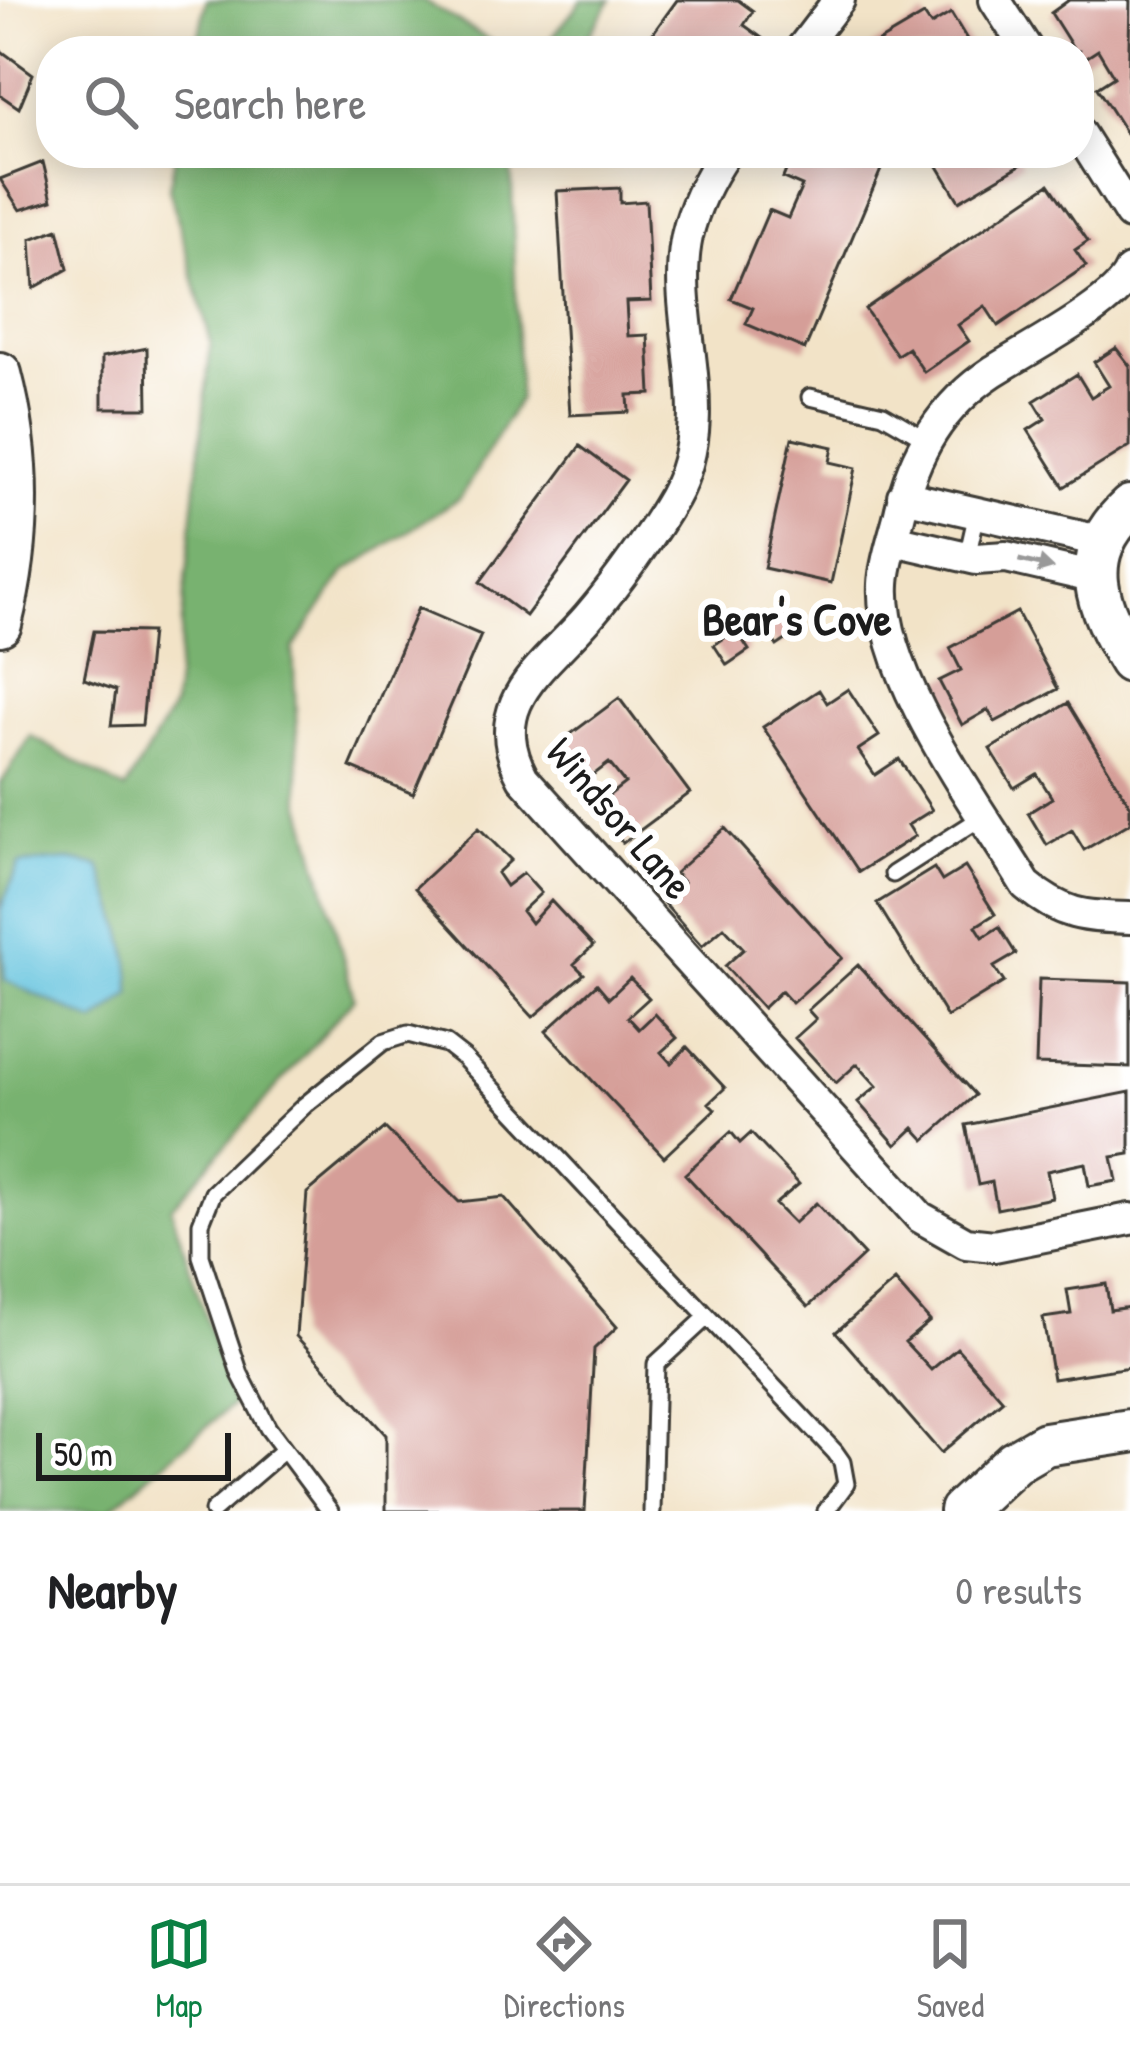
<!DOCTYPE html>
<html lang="en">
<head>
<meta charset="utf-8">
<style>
  :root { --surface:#fff; --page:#f2f2f2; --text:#202124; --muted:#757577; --line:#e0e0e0; --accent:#0b8043 }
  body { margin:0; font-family:"Patrick Hand",sans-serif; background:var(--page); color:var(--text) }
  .scale { position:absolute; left:36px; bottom:30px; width:195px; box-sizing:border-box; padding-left:12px; border:6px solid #1c1c1c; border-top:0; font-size:33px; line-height:42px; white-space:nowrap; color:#1c1c1c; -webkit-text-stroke:9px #fff; paint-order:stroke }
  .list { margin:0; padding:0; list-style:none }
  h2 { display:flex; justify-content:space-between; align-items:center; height:156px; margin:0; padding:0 48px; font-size:51px }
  h2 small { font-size:39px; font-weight:400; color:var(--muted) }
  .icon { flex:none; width:66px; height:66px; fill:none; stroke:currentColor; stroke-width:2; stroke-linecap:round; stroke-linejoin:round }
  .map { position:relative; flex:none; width:1130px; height:1511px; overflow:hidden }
  .search { position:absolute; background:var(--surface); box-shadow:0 6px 30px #0003; left:36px; right:36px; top:36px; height:132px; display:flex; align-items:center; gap:30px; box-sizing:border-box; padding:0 42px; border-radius:48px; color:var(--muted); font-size:45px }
  .sheet { height:372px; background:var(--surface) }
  nav { display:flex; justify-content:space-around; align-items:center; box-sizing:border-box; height:168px; border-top:3px solid var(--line); background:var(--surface); font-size:33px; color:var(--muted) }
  nav a { display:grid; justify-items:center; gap:6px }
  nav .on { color:var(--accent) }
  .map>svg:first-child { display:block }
  .forest { fill:#78b270; stroke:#4a6746; stroke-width:3 }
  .water { fill:#5fc1dd; stroke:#3e6e7c; stroke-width:3 }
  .building { fill:#d59e98 }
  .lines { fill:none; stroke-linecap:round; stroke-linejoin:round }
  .lane-casing { stroke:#3c3a36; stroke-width:21 }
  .street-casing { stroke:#3c3a36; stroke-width:36 }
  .secondary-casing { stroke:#3c3a36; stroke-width:48 }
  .lane { stroke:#fff; stroke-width:15 }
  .street { stroke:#fff; stroke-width:30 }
  .secondary { stroke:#fff; stroke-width:42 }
  .oneway { fill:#999 }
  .labels { text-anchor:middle; stroke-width:12; stroke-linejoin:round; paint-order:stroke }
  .street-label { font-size:42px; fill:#1c1c1c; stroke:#fff }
  .neighbourhood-label { font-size:45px; font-weight:bold; fill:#1c1c1c; stroke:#fff }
</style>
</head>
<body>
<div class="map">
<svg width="1130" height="1511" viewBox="0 0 1130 1511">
  <rect width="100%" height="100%" fill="#fff"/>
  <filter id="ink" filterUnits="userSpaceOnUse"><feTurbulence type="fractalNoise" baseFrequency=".00833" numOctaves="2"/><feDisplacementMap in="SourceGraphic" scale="24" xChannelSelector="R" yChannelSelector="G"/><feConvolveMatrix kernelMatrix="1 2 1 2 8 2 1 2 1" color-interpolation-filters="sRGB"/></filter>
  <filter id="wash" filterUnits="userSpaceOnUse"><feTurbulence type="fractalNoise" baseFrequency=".004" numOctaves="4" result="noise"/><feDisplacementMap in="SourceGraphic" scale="48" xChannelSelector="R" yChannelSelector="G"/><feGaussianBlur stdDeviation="2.7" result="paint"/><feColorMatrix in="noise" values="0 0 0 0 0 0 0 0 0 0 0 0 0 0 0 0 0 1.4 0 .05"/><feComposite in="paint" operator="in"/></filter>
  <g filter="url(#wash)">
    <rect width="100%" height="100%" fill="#f2e3c7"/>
    <path class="forest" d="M206 0H423L507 51H196Z
      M582 0H611L579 51H541Z
      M176 153H514L511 158 519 399 461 497 345 572 293 649 300 797 354 998 171 1208 233 1404 108 1511H0V785L31 736 125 790 173 707 211 342 169 188Z"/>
    <path class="water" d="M69 860 100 866C116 909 132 949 131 994L95 1022 5 980 0 910 19 864Z"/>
    <g id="blocks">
      <path class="building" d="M677 0H738L753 11 744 25 762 38 752 51H640Z
        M1069 0H1130L1127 135 1097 88 1114 77 1098 50 1081 61 1079 51H1075L1051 13Z
        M951 13 974 51H863L924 15 931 25Z
        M0 50 33 74 19 108 0 95Z
        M793 153H888L805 349 746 324 753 308 731 299 769 210 788 218 802 186 783 178Z
        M930 153H1015L1022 164 959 201Z
        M43 162 52 200 20 210 0 179Z
        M1049 184 1088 241 1075 250 1086 266 998 326 985 306 958 325 969 341 924 372 908 348 897 355 865 309Z
        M620 188V203L646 201 651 301 626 302 628 336 648 335 651 394 628 395 629 412 570 415 557 191Z
        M58 229 68 269 34 288 31 239Z
        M147 348 148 408H102V357Z
        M1116 348 1130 366V446L1064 487 1028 430 1045 419 1034 401 1077 374 1091 397 1109 386 1094 362Z
        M792 438 833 447 830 462 856 468 831 583 764 568Z
        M580 446 626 480 526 616 480 582Z
        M418 608 481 635 413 794 350 767Z
        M786 612 799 631 777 646 764 626Z
        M1017 612 1058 689 995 722 988 710 962 725 939 681 961 670 950 648Z
        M736 630 749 650 727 665 714 645Z
        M94 631 151 632 142 725 111 726 116 690 84 679Z
        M848 689 879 736 858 750 875 775 899 759 932 810 908 825 915 836 859 872 763 727 819 690 827 703Z
        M619 698 690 793 623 843 595 806 625 783 609 763 584 782 556 745Z
        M1068 703 1130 805V823L1084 850 1072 830 1047 845 1028 813 1052 798 1037 774 1014 788 990 749Z
        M479 828 511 860 497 873 506 886 523 873 541 893 522 911 531 923 551 901 593 946 574 964 584 974 533 1017 415 888Z
        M725 828 842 958 792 1003 781 991 763 1008 725 966 744 949 724 927 702 946 662 901 683 882 675 873Z
        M965 867 995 914 976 926 983 937 999 927 1016 954 994 967 1004 982 947 1017 877 903 934 868 942 881Z
        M858 965 975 1095 925 1140 914 1128 896 1145 858 1102 877 1086 857 1064 836 1083 795 1038 816 1019 808 1010Z
        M630 978 649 998 628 1017 639 1029 655 1014 677 1038 661 1052 671 1063 687 1047 725 1088 709 1103 715 1109 664 1157 546 1031 597 984 609 998Z
        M1039 979 1130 982V1067L1036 1064Z
        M1130 1092V1154L1112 1157 1117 1181 1089 1186 1085 1163 1047 1171 1052 1198 997 1209 992 1182 978 1185 966 1125Z
        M385 1128 459 1202 504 1197 617 1327 594 1349 585 1511H386V1435L296 1336 307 1193Z
        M731 1132 740 1143 751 1133 799 1184 775 1204 794 1223 816 1203 864 1255 808 1307 685 1174Z
        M895 1281 930 1321 905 1342 931 1370 957 1348 1003 1400 941 1453 836 1332Z
        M1106 1284 1110 1310 1130 1307V1367L1053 1379 1043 1318 1071 1314 1067 1290Z"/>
    </g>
  </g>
  <g filter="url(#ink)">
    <use href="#blocks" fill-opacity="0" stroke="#3c3a36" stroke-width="3"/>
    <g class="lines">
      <g class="lane-casing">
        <path id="lane" d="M810 397 883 414 926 439
          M967 557 977 513
          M893 874 984 816
          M213 1511 284 1450
          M330 1511 268 1428 240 1374 201 1256V1223L213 1193 305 1105 383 1042 408 1034 446 1044 464 1058 835 1452 842 1462 846 1484 826 1511
          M652 1511 656 1364 707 1317"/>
      </g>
      <g class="street-casing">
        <path id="street" d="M995 0 1028 51
          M800 51 839 0
          M1079 133 1130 214
          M725 153C708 178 694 206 687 236 669 321 721 412 673 498 653 533 615 586 588 617 543 669 483 703 523 778L920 1217 966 1243 994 1246 1130 1219
          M1130 271C1117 304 1024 351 992 372 941 406 913 453 900 513 895 535 885 560 884 584 879 675 978 806 1026 885 1061 915 1085 917 1130 918
          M903 496 1104 542
          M894 540 976 559 1006 557 1096 578"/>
      </g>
      <g class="secondary-casing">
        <path id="secondary" d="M0 374C22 458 21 540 0 624
          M1130 507C1075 557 1097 607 1130 661
          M961 1511 1014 1462 1045 1444 1130 1431"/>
      </g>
      <use href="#lane" class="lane"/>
      <use href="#street" class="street"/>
      <use href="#secondary" class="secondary"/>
    </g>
    <defs><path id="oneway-solid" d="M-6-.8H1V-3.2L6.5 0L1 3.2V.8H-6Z" transform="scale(3)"/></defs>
    <use class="oneway" href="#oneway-solid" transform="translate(1036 564) rotate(13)"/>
  </g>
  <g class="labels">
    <g class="street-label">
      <text transform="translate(620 818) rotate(49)" y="15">Windsor Lane</text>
    </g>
    <g class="neighbourhood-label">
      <text x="797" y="635">Bear's Cove</text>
    </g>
  </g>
</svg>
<div class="scale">50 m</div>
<div class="search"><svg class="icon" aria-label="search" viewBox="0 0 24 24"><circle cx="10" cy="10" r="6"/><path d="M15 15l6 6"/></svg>Search here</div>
</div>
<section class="sheet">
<h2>Nearby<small>0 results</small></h2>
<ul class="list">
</ul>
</section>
<nav>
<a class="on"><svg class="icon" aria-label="map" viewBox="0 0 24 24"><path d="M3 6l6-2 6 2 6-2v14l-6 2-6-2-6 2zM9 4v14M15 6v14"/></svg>Map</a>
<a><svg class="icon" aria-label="directions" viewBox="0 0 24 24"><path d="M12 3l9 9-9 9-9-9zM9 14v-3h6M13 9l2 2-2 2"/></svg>Directions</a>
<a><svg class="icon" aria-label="saved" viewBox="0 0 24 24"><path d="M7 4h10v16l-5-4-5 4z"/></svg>Saved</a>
</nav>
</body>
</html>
